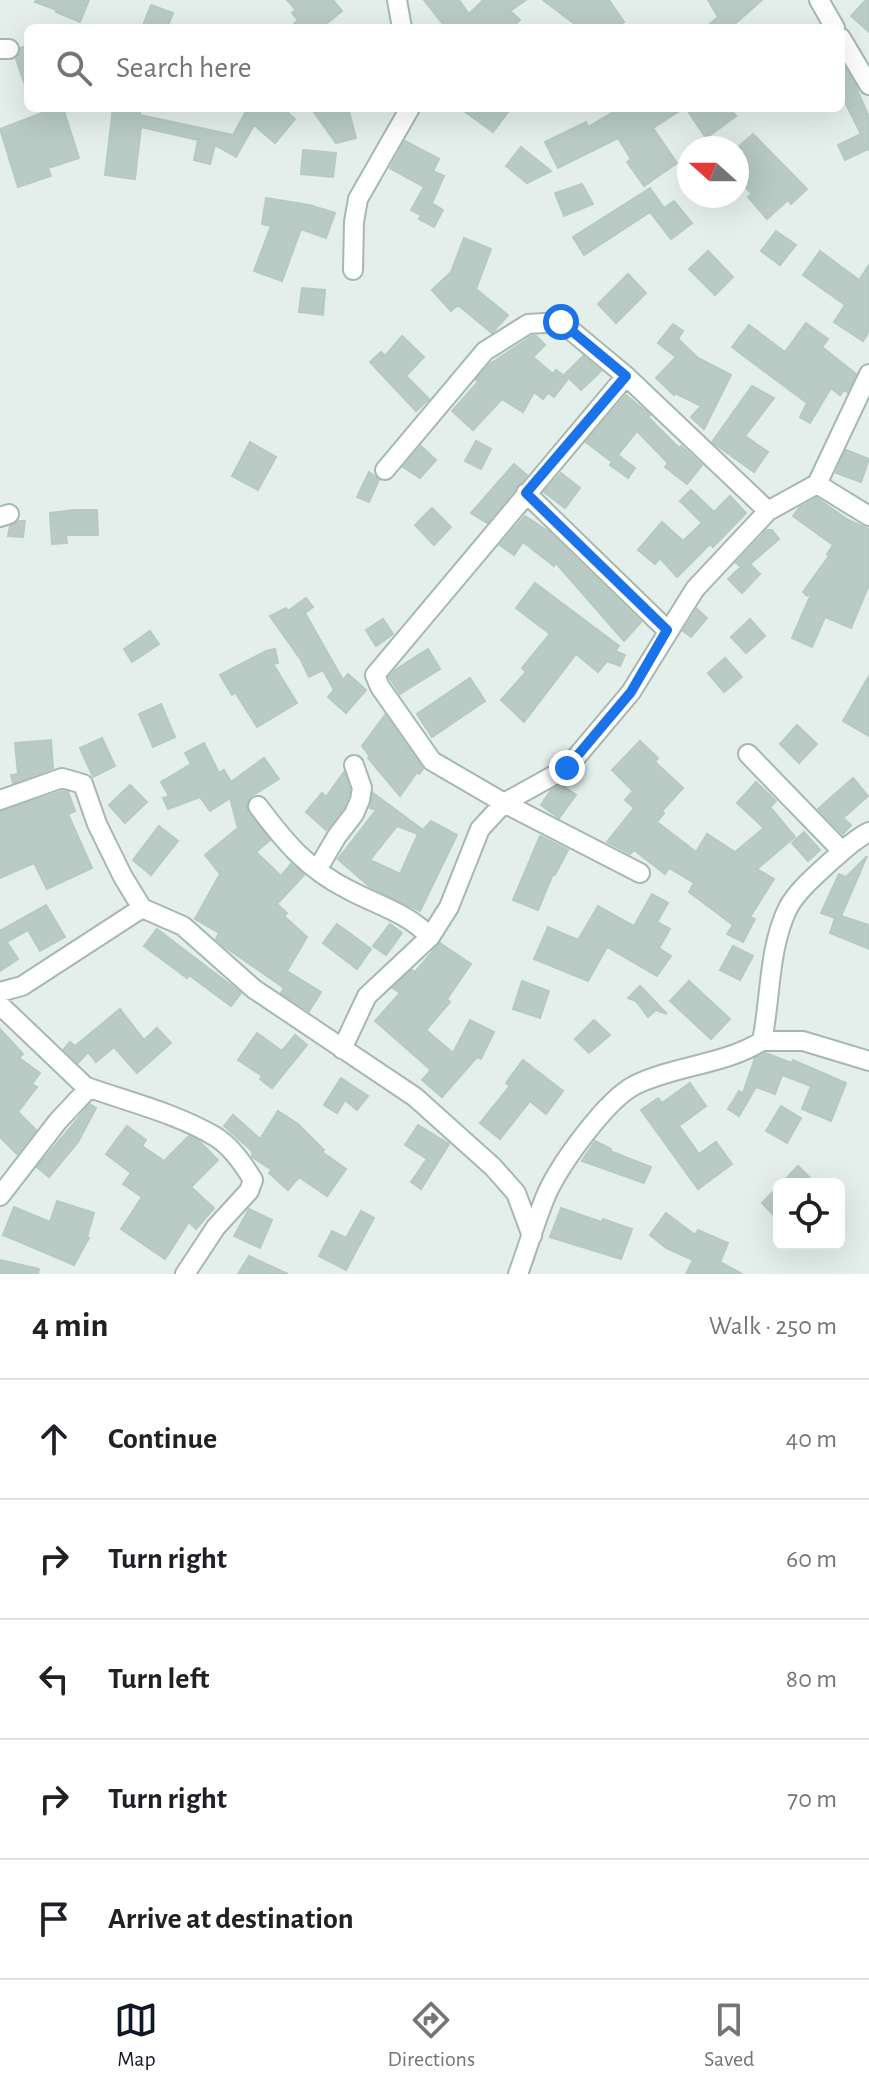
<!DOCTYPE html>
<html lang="en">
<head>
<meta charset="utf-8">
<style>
  :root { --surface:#fff; --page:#f2f2f2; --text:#202124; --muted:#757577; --line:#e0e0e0; --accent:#111827 }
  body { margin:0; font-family:"Alegreya Sans",sans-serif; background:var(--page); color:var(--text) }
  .controls { position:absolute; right:24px; bottom:24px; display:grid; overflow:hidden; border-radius:12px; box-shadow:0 8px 32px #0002 }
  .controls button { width:72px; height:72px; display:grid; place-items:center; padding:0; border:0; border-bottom:2px solid var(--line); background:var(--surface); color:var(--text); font:40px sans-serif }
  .compass { position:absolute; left:677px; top:136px; width:72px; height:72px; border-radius:50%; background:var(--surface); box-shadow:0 8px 32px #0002; rotate:291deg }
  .stop { position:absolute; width:24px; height:24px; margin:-18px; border:6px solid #1a73e8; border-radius:50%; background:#fff }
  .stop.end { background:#1a73e8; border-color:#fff; box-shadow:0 2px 8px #0008 }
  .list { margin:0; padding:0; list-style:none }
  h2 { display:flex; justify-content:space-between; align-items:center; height:104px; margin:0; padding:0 32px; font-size:34px }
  h2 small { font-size:26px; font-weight:400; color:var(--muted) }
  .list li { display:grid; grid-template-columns:52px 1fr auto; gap:24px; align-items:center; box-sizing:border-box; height:120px; padding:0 32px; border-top:2px solid var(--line) }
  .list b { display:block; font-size:30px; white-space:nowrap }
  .list em { font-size:26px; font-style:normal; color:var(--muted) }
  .icon { flex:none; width:44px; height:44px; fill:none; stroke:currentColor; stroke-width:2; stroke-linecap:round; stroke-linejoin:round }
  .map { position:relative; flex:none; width:869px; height:1274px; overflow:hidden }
  .search { position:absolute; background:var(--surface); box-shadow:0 8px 32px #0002; left:24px; right:24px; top:24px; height:88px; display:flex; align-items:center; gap:20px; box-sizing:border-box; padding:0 28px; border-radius:12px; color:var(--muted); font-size:30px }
  .sheet { height:704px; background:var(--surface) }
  nav { display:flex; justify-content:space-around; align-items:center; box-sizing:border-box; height:112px; border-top:2px solid var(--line); background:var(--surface); font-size:22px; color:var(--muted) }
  nav a { display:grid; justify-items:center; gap:4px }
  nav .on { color:var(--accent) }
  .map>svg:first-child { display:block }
  .building { fill:#b9cbc4; stroke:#b6cac2; stroke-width:2; fill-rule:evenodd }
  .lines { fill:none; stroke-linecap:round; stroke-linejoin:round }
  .street-casing { stroke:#a6b8b3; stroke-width:22 }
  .street { stroke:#fff; stroke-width:18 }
  .route { stroke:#1a73e8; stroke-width:10 }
</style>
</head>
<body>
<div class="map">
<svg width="869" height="1274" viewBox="0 0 869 1274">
  <rect width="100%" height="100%" fill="#e4efeb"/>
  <path class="building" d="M36 0H89L80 22 56 12 57 10 35 2Z
    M287 0H333L342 11 321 28H290L298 20 292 13 296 10Z
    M424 0H459L469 14 483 0H526L510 11 520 20 512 28H446Z
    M543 0H609L624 22 616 28H580Z
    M708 0H762L730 28H705L718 17Z
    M866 0H869V32L851 16Z
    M151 5 173 13 167 28H142Z
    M28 45V87L26 88 16 59 21 48Z
    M841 61 855 85 869 117V151L868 149 845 160 838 145 861 134 841 94Z
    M55 108H63L79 158 48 168 51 176 18 187 0 129Z
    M113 108H140V115L233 135 248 108H283L295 119 275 143 254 125 236 157 215 145 210 164 194 160 198 140 141 127 135 179 105 175Z
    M311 108H348L356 138 336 143Z
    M460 108H511L493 132Z
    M620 108H684L653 128 677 163 644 186 627 162 631 159 618 138 558 168 545 142 586 122 588 127Z
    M686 108H730L736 116 706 138Z
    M753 134 807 189 791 204 788 200 767 219 748 197 752 194 737 178V148Z
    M405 141 439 159 433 171 444 176 432 203 443 210 434 227 419 219 421 215 411 210 424 187 390 168Z
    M521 147 551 171 527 183 506 166Z
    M303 150 336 153 333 177 301 174Z
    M582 184 593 204 564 216 555 193Z
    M650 188 664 208 674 201 692 223 671 239 650 212 584 255 573 237Z
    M266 198 309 205 335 213 326 238 301 229 282 281 254 271 271 226 262 224Z
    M776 231 796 245 780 265 761 251Z
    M464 238 491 249 476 289 508 315 492 333 458 305 451 311 432 290 451 272Z
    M708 251 733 277 715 295 689 269Z
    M820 251 859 280 869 265V331L863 341 834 322 845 305 803 275Z
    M628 274 646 293 616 323 598 304Z
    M302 288 325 290 323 315 299 312Z
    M806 323 828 339 822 347 856 374 847 392 844 390 840 395 831 388 810 423 800 417 807 403 732 347 749 325 785 352Z
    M673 324 683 331 678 339 698 358 731 375 704 429 691 417 701 406 675 393 674 395 656 378 676 357 658 343Z
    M402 336 424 357 406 376 429 399 416 411 370 362 381 352 385 356Z
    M532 336H536L545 345 533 357 553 374 556 370 568 379 554 397 548 393 543 399 534 392 523 412 502 399 473 430 452 411 478 382 476 380 490 364Z
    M583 356 601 371 581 390 565 374Z
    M752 386 774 398 745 436 768 452 754 472 712 442Z
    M626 395 650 415 648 417 679 448 681 446 702 465 687 484 665 467 668 463 637 431 618 455 635 468 628 478 610 465 612 462 586 442Z
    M476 441 491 449 481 469 465 461Z
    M250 442 276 457 258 490 232 476Z
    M421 446 436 460 420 478 403 467Z
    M846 450 869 459 861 482 836 473Z
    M514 464 527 475 487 523 471 513Z
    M369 472 379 480 369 502 357 497Z
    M561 473 580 488 565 508 544 492Z
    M691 490 714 512 730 496 746 513 713 547 710 544 677 577 660 558 655 564 638 550 662 522 683 541 702 523 680 501Z
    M817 498 848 520 869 529V585L851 628 825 617 812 647 792 638 812 592 807 596 803 592 829 556 827 554 833 545 793 516 799 508Z
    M432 508 451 527 434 545 415 525Z
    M74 510H97L98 535H66L67 543 52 544 50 513Z
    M525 516 548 531 641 622 624 641 556 563 554 566 523 542 514 555 500 545Z
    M19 521H25L23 537 8 536 10 526Z
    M767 530H772L779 539 750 564 760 574 742 593 728 579 741 567 736 563Z
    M535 583 619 646 615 651 625 655 620 666 607 661 598 672 576 654 524 722 501 700 526 672 522 668 550 634 516 608Z
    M306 598 313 607 305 613 343 680 348 674 366 690 346 713 328 697 334 690 323 670 309 677 301 660 270 616 286 608 288 611Z
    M697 609 707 618 691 637 683 631Z
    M383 619 393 634 376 646 366 630Z
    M750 619 765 636 746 653 731 637Z
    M150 631 159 644 132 662 124 649Z
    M275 649 278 663 273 664 297 703 257 727 235 692 232 695 220 675 266 651Z
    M428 649 440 669 400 694 389 677 395 670Z
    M725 658 742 677 724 692 708 673Z
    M869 676V736L843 721Z
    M470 678 485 701 432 737 417 714Z
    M161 704 175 737 153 747 139 714Z
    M385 715 423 769 419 774 417 772 400 796 368 758 370 757 362 746Z
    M797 725 817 744 799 763 780 744Z
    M102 738 115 766 93 777 80 748Z
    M51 740 53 768 13 783 11 775 18 774 15 743Z
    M640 741 658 758 655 762 683 788 662 811 664 813 657 822 696 852 707 834 735 852 764 828 737 803 756 782 776 801 770 807 795 837 757 869 774 879 750 917 755 919 743 942 727 934 733 925 689 892 694 883 669 868 665 874 634 850 630 854 607 842 634 808 625 800 633 791 612 770Z
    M204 743 219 773 224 770 231 782 264 758 279 779 250 797 246 807 270 840 256 852 281 876 291 864 304 875 277 904 287 913 284 916 307 937 287 971 321 992 309 1011 281 993 284 988 225 947 216 939 219 933 195 919 220 874 205 855 238 828 230 798 210 811 200 797 168 809 163 798 169 796 161 782 191 764 185 753Z
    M344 772 350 789 348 797 344 808 326 830 306 812 322 793 326 797Z
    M853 778 868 796 843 818 851 825 843 834 818 809Z
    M130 785 147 802 125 823 109 805Z
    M562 785 576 795 559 818 541 805 551 790Z
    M62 791 68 792 75 811 68 814 92 868 47 889 34 863 0 878V812Z
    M373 793 423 830 431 821 457 835 420 911 370 887 338 859 376 810 370 808ZM397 826 418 834 400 874 370 860Z
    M159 826 178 841 151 875 133 860Z
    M804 832 820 850 808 861 792 843Z
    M540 836 568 850 555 875 553 874 538 910 513 900Z
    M867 856 841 916 869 925V949L830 933 835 918 821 913 839 874 846 877Z
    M652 894 668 903 657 922 670 929 659 948 671 956 657 976 607 947 588 981 534 959 548 927 578 940 598 906 634 926Z
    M46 905 65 937 40 951 28 930 7 942 18 959 0 971V931Z
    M337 924 371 949 357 969 323 943Z
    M390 924 402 933 386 955 373 946Z
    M157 929 241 993 231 1006 189 975 187 978 144 946Z
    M440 943 471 964 447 999 450 1002 426 1030 453 1053 470 1020 494 1032 481 1059 477 1057 442 1097 422 1080 431 1070 375 1021 400 993 393 988 412 970 415 972Z
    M733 946 753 956 740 980 720 970Z
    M522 981 549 991 540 1018 513 1009Z
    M689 981 730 1019 711 1039 670 1001Z
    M640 986 643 989 667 1014 656 1010 648 1017 636 1001 628 998Z
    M120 1009 144 1040 157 1028 171 1043 137 1073 114 1047 96 1062 88 1052 78 1063 64 1049 70 1042 75 1046Z
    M594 1020 610 1035 589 1053 575 1039Z
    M0 1029 23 1054 19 1058 40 1073 32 1084 37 1087 18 1112 36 1130 17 1154 0 1137Z
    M257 1033 282 1051 295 1035 307 1045 272 1088 260 1079 262 1076 238 1060Z
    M765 1053 792 1063 793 1060 846 1083 831 1121 802 1109 811 1086 782 1075 775 1094 756 1087 739 1116 728 1109 739 1091 743 1093 755 1058Z
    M523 1060 563 1091 546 1114 530 1101 500 1139 480 1123 510 1086 506 1083Z
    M341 1078 368 1096 357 1110 345 1100 337 1113 324 1105Z
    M690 1083 706 1106 679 1126 699 1154 716 1142 732 1164 698 1189 641 1110 658 1098 662 1103Z
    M90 1104 96 1108 78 1142 49 1177 37 1167Z
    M781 1106 801 1118 787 1143 766 1131Z
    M278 1111 298 1124 324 1150 322 1152 346 1169 327 1196 299 1177 288 1190 269 1173 272 1170 252 1157V1151L224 1126 233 1115 260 1139Z
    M418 1125 449 1144 421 1189 411 1182 427 1159 405 1145Z
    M127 1126 146 1140 142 1146 164 1161 189 1136 199 1141 218 1160 191 1187 214 1208 196 1229 189 1222 165 1259 121 1229 142 1197 123 1184 131 1173 106 1154Z
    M595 1141 611 1149 610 1151 651 1167 644 1183 582 1161Z
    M798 1166 816 1184H781Z
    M779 1186V1221L762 1203Z
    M57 1201 94 1213 87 1237 89 1238 74 1265 3 1235 14 1207 50 1222Z
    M561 1208 601 1222 603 1219 632 1229 621 1259 550 1237Z
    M249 1209 272 1220 260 1248 234 1236Z
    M361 1211 374 1218 346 1270 319 1256 332 1231 346 1238Z
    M666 1213 695 1235 698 1230 728 1243 720 1262 742 1274H686L693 1260 666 1248 650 1235Z
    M249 1256 288 1274H238Z
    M0 1260 39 1269 38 1274H0Z"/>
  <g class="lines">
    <g class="street-casing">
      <path id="street" d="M397 0 402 28
        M819 0 835 28
        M841 38 869 85
        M0 49H9
        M353 270 354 222 358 199 410 108
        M626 376 375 675 380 687 432 761 504 803 640 873
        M385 470 485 351 528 324 561 322 626 376 768 511
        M817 484 869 516
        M526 493 667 630
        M0 517 9 514
        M748 754 842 851
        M0 800 62 778 83 784 97 824 123 877 142 908 183 926 254 989 415 1097 493 1167 516 1193 532 1236
        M258 806C285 842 307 869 349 890 377 905 408 913 430 937
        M317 870 337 836 354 814 360 800 362 788 354 765
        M0 992 22 986 142 908
        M0 1005 88 1089 58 1121 0 1196
        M762 1041H803L869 1061
        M342 1049 367 996 430 937 449 907 480 829 504 803 567 768 631 692 695 589 768 511 817 484 869 374
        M87 1087C129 1102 178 1114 216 1137 232 1147 244 1165 253 1180L249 1191 216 1227 185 1274
        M518 1274C528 1247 536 1219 547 1193 561 1163 606 1100 635 1085 676 1065 724 1065 762 1041 771 998 768 949 788 908 797 891 816 875 830 862 842 852 854 839 869 832"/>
    </g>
    <use href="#street" class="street"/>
  </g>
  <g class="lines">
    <path class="route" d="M561 322 626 376 526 493 667 630 631 692 567 768"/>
  </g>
</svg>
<div class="controls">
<button><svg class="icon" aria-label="locate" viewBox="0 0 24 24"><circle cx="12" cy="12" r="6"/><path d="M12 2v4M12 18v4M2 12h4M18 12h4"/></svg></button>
</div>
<svg class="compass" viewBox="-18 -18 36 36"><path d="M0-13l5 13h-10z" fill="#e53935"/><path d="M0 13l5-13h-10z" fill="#757577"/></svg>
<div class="stop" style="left:561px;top:322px"></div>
<div class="stop end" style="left:567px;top:768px"></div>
<div class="search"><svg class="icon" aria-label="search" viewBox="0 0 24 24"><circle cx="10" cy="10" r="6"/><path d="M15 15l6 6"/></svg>Search here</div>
</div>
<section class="sheet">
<h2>4 min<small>Walk · 250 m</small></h2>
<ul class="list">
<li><svg class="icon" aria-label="ahead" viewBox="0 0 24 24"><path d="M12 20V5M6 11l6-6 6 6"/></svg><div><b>Continue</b></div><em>40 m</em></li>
<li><svg class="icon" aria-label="right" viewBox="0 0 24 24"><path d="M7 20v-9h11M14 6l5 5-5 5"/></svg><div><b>Turn right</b></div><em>60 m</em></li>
<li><svg class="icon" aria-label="left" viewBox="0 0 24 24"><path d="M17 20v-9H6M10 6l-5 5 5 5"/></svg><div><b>Turn left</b></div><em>80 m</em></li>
<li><svg class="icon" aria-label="right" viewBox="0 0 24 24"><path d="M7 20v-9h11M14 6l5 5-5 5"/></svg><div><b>Turn right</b></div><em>70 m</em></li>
<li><svg class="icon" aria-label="arrive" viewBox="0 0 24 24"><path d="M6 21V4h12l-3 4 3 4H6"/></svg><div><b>Arrive at destination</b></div></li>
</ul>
</section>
<nav>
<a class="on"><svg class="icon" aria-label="map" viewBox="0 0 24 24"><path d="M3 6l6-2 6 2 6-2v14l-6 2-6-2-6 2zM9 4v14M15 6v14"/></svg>Map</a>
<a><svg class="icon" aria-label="directions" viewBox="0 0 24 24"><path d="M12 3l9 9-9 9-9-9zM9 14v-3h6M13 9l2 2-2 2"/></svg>Directions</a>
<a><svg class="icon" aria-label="saved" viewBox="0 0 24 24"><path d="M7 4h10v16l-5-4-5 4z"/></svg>Saved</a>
</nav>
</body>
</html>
